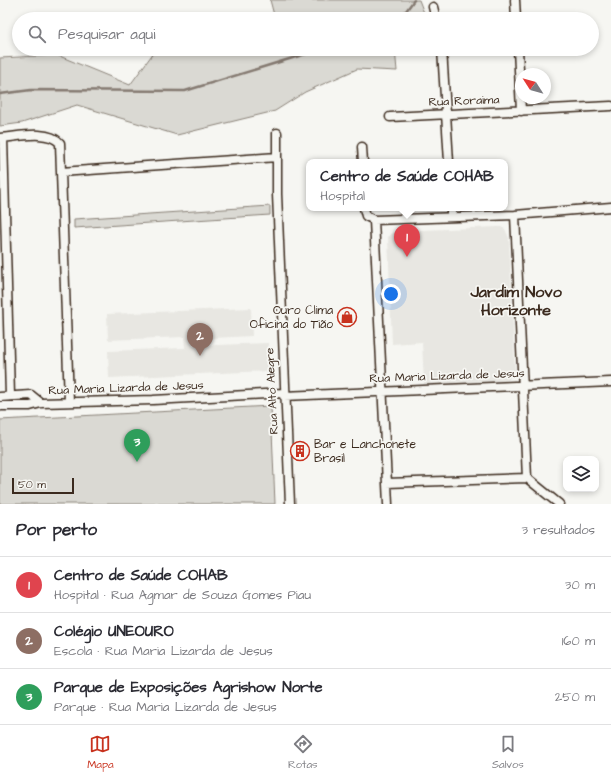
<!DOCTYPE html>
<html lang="pt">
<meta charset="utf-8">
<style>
:root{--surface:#fff;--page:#f2f2f3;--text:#2b2b33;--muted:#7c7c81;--line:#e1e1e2;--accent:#c8321e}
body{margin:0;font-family:"Architects Daughter",sans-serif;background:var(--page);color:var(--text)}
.controls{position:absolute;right:12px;bottom:12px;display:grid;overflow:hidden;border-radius:8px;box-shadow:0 2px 6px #0003}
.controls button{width:36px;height:36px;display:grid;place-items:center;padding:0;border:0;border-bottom:1px solid var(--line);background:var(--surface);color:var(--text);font:20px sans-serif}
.compass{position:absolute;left:515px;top:68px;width:36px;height:36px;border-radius:50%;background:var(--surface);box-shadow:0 2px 6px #0003;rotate:306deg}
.scale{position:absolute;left:12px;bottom:10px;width:62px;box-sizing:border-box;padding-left:4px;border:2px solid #3b2a1e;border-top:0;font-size:11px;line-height:14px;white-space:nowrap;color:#3b2a1e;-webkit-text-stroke:3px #f6f6f2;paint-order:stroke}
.you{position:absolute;left:391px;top:294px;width:14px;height:14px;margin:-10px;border:3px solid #fff;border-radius:50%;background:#1a73e8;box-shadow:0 0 0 6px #1a73e833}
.badge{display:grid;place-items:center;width:26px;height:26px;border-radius:50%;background:var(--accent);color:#fff;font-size:13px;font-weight:700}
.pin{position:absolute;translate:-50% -33px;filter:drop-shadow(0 1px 2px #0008)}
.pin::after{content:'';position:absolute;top:21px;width:14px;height:12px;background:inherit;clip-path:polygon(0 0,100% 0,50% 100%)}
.popup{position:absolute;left:306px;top:159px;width:202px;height:52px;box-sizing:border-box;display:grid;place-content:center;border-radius:8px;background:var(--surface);filter:drop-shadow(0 1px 3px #0005);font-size:13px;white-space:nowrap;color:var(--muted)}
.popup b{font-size:15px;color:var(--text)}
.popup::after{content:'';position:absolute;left:50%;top:100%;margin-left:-8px;border:8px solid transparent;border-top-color:var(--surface)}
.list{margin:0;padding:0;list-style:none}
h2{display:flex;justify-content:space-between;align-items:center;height:52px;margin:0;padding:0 16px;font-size:17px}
h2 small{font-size:13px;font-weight:400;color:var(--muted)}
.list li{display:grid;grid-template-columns:26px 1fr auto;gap:12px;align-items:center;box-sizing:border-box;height:56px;padding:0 16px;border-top:1px solid var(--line)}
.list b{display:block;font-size:15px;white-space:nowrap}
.list p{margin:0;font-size:13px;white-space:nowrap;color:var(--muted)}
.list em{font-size:13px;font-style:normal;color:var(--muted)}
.icon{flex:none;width:22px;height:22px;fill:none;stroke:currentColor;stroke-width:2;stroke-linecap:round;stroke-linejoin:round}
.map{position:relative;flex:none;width:611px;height:504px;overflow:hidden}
.search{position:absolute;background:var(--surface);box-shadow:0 2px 6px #0003;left:12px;right:12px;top:12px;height:44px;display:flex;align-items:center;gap:10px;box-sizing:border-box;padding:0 14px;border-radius:22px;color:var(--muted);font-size:15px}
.sheet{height:220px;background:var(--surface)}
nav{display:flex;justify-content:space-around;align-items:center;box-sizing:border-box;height:56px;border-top:1px solid var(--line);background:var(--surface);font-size:11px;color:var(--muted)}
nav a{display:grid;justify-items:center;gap:2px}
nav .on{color:var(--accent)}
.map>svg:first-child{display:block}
.built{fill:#e8e7e2}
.green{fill:#dad9d3;stroke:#8a8278}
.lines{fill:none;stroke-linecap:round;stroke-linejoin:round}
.stream{stroke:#857a71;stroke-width:2.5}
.street-casing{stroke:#3b2a1e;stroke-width:11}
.street{stroke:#f6f6f2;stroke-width:8}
.labels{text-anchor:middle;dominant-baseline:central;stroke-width:3.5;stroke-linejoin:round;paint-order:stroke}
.street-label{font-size:12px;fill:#3b2a1e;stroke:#f6f6f2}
.poi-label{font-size:12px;fill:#3b2a1e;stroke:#f6f6f2;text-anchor:end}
.district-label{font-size:16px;font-weight:bold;fill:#3b2a1e;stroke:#f6f6f2}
</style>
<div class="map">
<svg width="611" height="504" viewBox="0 0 611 504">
<rect width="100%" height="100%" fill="#f6f6f2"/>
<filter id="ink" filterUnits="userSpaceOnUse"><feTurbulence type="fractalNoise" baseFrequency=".025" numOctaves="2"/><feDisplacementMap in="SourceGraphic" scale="8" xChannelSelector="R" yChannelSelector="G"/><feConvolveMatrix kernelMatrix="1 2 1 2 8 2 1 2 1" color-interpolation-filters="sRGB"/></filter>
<g filter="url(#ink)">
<path class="built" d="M 498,227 L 501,227 L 505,229 L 509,238 L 515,370 L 513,375 L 508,380 L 505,381 L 424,384 L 422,342 L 392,344 L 388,237 L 392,233 L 398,231 Z
M 251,308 L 252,336 L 193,339 L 193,346 L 268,343 L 269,371 L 109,378 L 108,351 L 185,348 L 184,337 L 108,340 L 107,314 Z"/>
<path class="green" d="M 270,0 L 419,0 L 424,13 L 408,19 L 275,19 Z
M 170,49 L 395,49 L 397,71 L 357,69 L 305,92 L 275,111 L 177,135 L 77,105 L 22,123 L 0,126 L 0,58 L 57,55 L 130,85 L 154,52 Z
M 270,206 L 270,215 L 74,228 L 74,219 Z
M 271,406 L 275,504 L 0,504 L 0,420 Z"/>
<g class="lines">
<path class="stream" d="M 389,19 L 406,11 L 414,0
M 0,94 L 31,90 L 185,91 L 322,49"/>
<defs>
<path id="street" d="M 515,0 L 516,19
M 433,7 L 436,19
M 442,49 L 449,162
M 518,49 L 521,111
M 390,117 L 611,106
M 277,133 L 277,194 L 290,504
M 0,138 C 17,137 48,129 60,143 L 69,402
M 3,138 L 10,396
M 362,147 L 363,162
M 61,172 L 277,157
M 364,208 L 366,216 L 374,220
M 451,208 L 451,217
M 515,215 L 527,478
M 374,220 L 388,504
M 374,220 L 515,215 L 611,207
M 284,396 L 611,382
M 0,397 L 31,395 L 41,403
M 0,406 L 30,406 L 41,403 L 153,400 L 284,393
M 527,478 L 559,504
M 387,483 L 527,478"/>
</defs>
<use href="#street" class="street-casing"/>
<use href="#street" class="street"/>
</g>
</g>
<defs>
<symbol id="shop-ring" viewBox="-11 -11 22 22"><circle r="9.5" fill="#f6f6f2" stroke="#c8321e" stroke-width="1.5"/><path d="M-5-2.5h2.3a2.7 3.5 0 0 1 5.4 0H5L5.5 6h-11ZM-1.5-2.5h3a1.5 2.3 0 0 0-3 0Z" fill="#c8321e"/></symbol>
<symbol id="building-ring" viewBox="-11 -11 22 22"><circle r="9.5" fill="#f6f6f2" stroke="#c8321e" stroke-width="1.5"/><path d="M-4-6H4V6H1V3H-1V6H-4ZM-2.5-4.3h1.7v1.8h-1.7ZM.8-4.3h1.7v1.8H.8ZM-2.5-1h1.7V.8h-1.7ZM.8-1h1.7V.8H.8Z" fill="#c8321e"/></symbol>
</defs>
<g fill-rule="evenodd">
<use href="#shop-ring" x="336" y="306" width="22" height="22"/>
<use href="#building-ring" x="289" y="440" width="22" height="22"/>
</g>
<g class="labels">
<g class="street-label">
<text transform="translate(464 101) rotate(-2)">Rua Roraima</text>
<text transform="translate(447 376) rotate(-2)">Rua Maria Lizarda de Jesus</text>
<text transform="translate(126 388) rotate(-2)">Rua Maria Lizarda de Jesus</text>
<text transform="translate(272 391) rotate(-93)">Rua Alto Alegre</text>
</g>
<g class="poi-label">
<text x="333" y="310">Ouro Clima<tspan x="333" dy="14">Oficina do Tião</tspan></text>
<text x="314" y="444" text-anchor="start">Bar e Lanchonete<tspan x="314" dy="14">Brasil</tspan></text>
</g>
<g class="district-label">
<text x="516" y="292">Jardim Novo<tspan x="516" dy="18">Horizonte</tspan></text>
</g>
</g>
</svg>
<div class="controls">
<button><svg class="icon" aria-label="layers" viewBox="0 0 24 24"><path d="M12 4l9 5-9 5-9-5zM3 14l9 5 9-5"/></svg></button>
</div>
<svg class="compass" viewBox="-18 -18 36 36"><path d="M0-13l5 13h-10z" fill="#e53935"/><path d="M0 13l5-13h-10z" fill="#7c7c81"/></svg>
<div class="scale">50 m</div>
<div class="you"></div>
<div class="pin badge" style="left:407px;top:257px;background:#e0444e">1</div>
<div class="popup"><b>Centro de Saúde COHAB</b>Hospital</div>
<div class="pin badge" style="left:200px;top:356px;background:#8d6e63">2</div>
<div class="pin badge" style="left:137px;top:462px;background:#2e9e5b">3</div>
<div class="search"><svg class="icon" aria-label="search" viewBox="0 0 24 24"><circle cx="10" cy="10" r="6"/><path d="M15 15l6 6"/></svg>Pesquisar aqui</div>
</div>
<section class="sheet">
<h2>Por perto<small>3 resultados</small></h2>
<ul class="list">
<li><span class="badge" style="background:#e0444e">1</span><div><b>Centro de Saúde COHAB</b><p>Hospital · Rua Agmar de Souza Gomes Piau</p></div><em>30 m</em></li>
<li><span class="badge" style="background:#8d6e63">2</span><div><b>Colégio UNEOURO</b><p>Escola · Rua Maria Lizarda de Jesus</p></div><em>160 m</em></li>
<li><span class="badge" style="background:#2e9e5b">3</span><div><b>Parque de Exposições Agrishow Norte</b><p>Parque · Rua Maria Lizarda de Jesus</p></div><em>250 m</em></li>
</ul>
</section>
<nav>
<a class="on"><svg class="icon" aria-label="map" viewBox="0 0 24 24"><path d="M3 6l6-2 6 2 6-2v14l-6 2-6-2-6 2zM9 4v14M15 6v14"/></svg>Mapa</a>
<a><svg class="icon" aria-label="directions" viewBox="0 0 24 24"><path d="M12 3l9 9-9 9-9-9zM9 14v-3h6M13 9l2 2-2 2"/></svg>Rotas</a>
<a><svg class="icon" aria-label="saved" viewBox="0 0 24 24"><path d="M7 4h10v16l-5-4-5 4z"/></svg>Salvos</a>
</nav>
